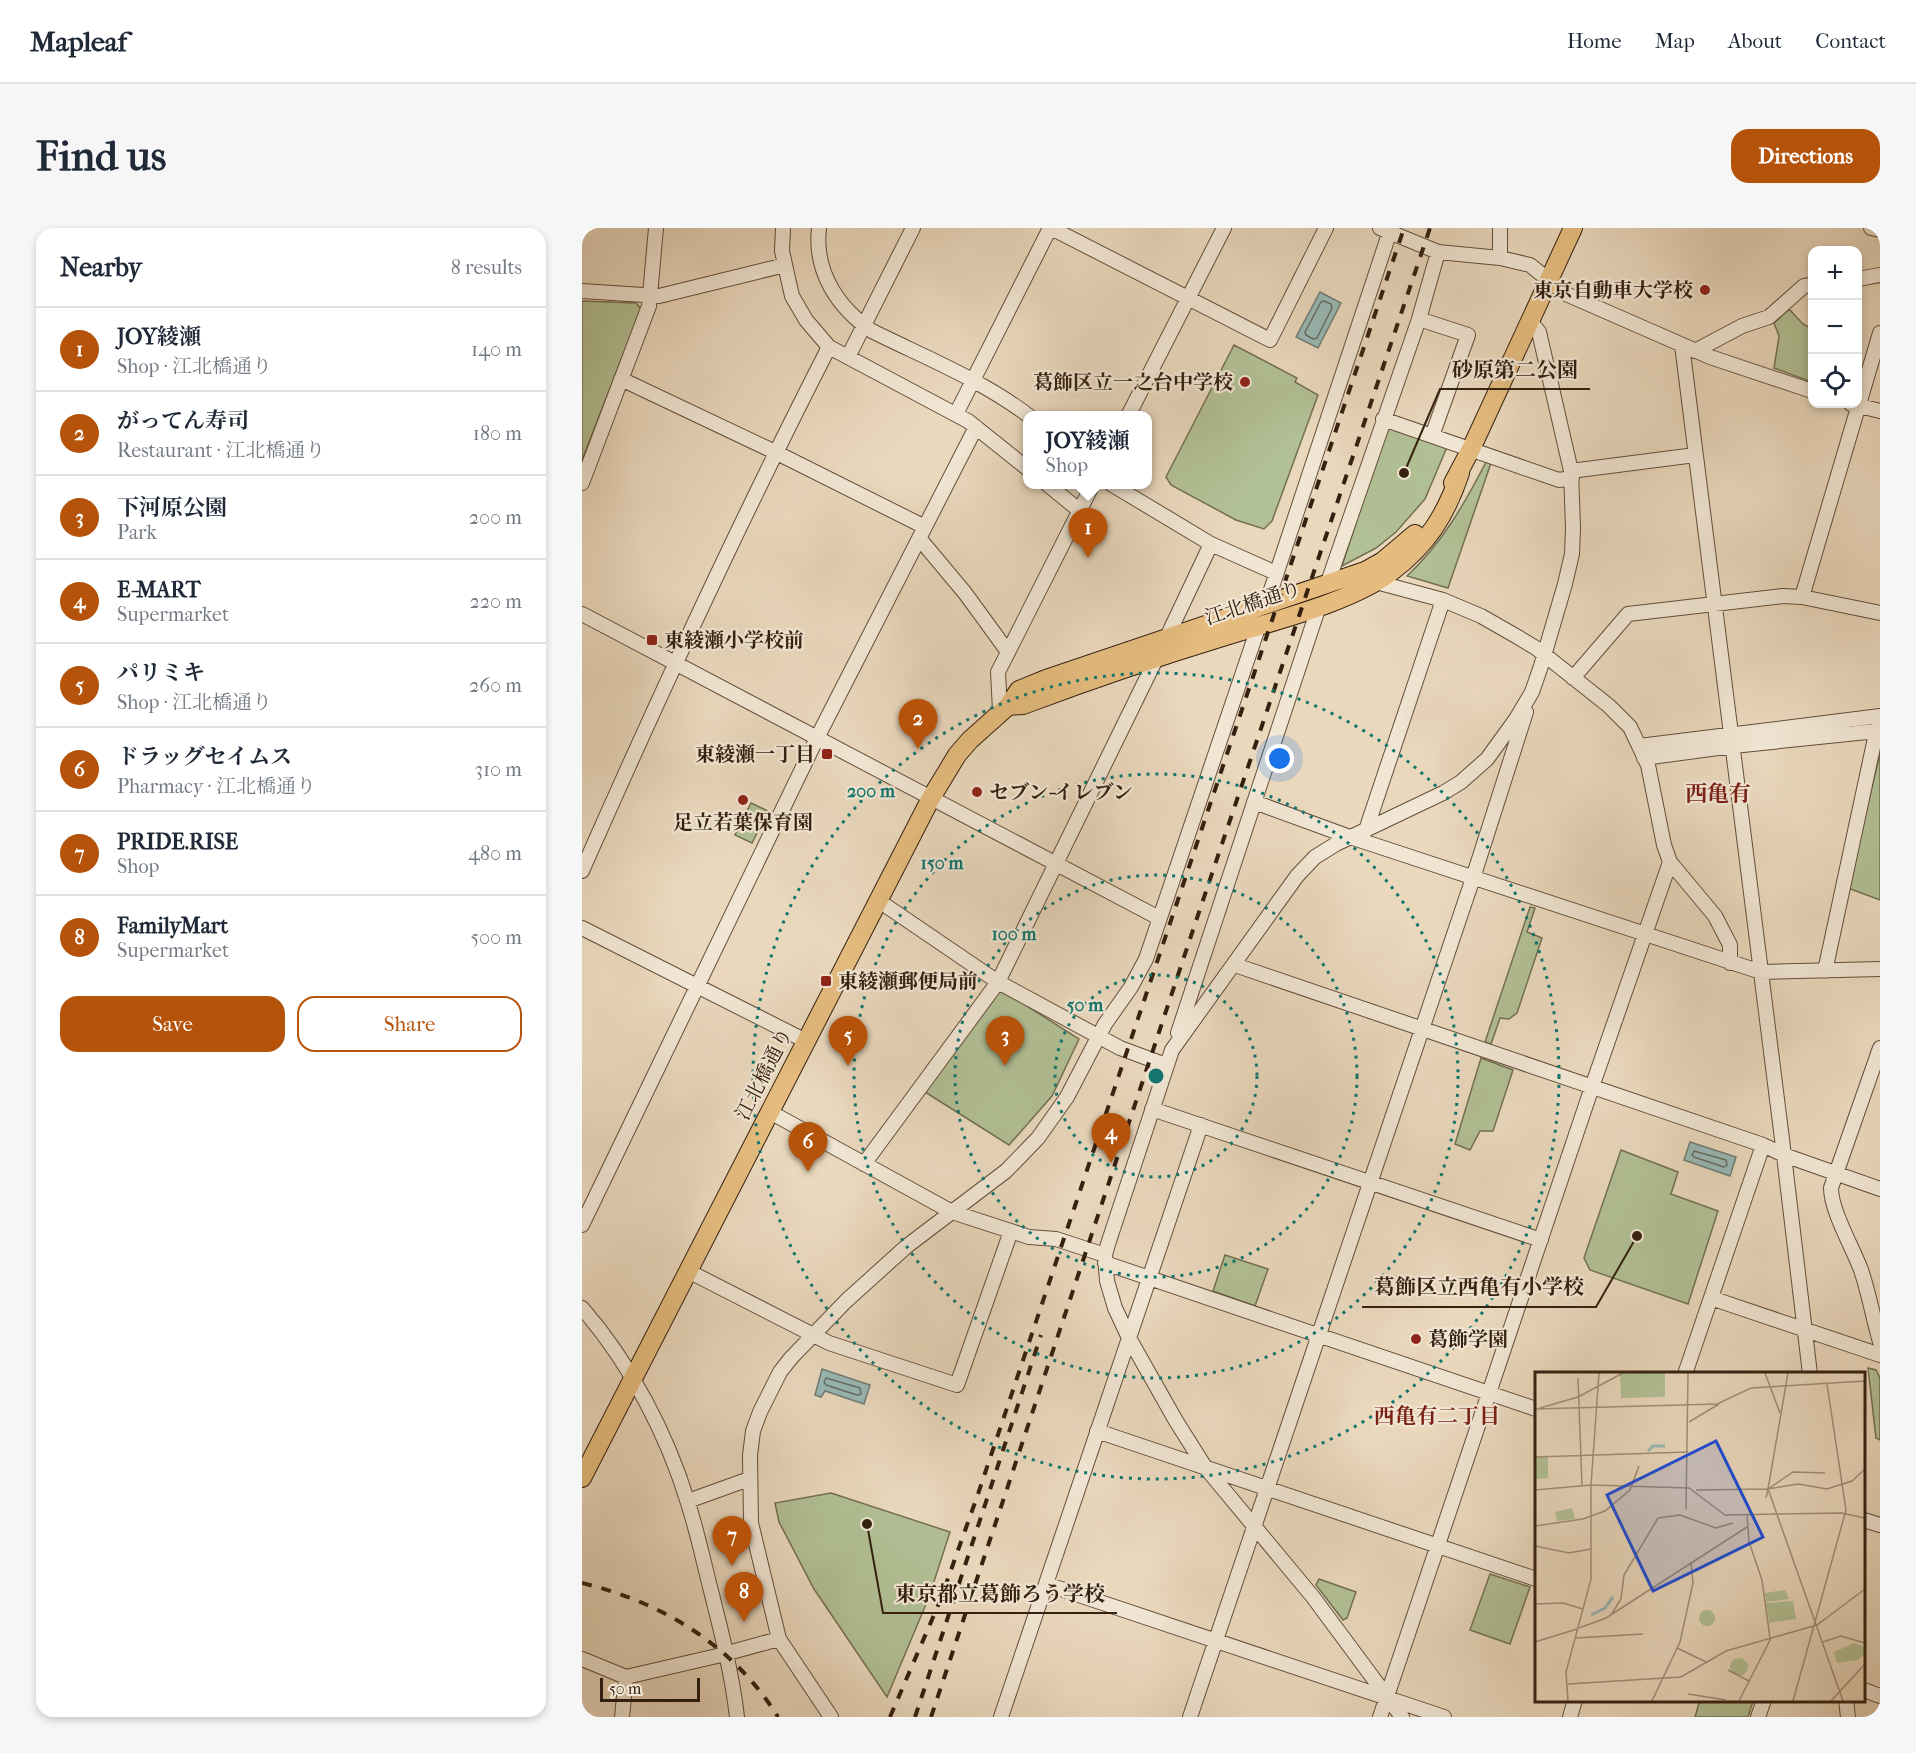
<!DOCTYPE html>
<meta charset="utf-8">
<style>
:root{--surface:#fff;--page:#f6f6f7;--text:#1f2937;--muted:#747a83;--line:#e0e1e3;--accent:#b45309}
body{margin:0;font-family:"IM FELL French Canon","Noto Serif JP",serif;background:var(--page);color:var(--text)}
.controls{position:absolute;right:18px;top:18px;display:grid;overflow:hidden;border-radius:12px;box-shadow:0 3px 9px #0003}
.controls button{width:54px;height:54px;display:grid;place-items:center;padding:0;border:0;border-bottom:2px solid var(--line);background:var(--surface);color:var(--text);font:30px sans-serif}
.scale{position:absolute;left:18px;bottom:15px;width:100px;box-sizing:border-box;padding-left:6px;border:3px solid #342010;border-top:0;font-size:16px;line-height:21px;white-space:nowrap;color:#342010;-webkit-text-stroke:4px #f1e6d4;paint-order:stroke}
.you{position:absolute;left:698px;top:531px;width:21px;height:21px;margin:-15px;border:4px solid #fff;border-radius:50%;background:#1a73e8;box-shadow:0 0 0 9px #1a73e833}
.badge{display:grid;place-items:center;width:39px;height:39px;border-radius:50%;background:var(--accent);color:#fff;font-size:20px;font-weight:700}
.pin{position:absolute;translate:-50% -50px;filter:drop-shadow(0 2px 3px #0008)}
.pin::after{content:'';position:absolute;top:32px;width:21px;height:18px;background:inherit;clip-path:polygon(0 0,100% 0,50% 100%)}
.popup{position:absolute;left:441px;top:183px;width:129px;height:78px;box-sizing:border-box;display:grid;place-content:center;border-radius:12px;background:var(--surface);filter:drop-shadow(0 2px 4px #0005);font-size:20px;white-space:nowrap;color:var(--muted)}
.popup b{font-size:22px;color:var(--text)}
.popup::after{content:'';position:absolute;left:50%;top:100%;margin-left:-12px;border:12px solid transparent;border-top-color:var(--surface)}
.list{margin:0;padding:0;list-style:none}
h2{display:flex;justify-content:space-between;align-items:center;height:78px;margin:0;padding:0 24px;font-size:26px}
h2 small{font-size:20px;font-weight:400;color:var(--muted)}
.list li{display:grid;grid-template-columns:39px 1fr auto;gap:18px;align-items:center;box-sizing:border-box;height:84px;padding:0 24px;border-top:2px solid var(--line)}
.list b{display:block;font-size:22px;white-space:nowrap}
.list p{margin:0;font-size:20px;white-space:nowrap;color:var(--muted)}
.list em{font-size:20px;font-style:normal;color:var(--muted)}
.actions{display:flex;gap:12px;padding:18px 24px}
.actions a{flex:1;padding:14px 0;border:2px solid var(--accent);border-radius:18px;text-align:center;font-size:21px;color:var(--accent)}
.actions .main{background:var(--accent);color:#fff}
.icon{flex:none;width:33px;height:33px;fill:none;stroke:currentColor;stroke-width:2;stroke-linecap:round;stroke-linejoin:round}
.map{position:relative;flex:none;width:1298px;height:1489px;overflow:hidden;border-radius:18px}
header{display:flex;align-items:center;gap:36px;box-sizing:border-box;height:84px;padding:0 30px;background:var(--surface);border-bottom:2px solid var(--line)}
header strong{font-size:28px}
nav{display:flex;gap:33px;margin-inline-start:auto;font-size:21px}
.intro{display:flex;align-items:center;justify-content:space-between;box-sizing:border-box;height:144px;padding:0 36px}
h1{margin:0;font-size:42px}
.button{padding:15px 27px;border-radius:18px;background:var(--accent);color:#fff;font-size:21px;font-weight:700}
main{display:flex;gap:36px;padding:0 36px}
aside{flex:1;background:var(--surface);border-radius:18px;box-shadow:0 3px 9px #0003}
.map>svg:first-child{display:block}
.green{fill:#b2c095;stroke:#737052;stroke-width:1.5}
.water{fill:#98b9b6;stroke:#707c74;stroke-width:1.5}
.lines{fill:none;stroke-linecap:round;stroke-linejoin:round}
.shore{stroke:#666c63;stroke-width:1.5}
.minor-casing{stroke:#624e3b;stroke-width:16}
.major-casing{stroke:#342010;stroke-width:20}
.minor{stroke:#f1e6d4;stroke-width:14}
.major{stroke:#e5bc7e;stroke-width:18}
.rail{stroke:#342010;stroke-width:4;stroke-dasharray:10 10;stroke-linecap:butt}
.ring{fill:none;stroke:#0f766e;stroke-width:3;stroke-dasharray:3 6}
.poi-dot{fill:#8f2418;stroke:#f1e6d4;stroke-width:2}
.labels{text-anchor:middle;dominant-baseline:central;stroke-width:4.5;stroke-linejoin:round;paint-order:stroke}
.poi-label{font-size:20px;font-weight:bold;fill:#342010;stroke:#f1e6d4;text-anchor:start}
.street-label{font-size:20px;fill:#342010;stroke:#f1e6d4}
.neighbourhood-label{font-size:21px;font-weight:bold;fill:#7a1f14;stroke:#f1e6d4}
.quarter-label{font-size:22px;font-weight:bold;fill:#7a1f14;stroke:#f1e6d4}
.inset-river{fill:none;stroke:#98b9b6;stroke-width:3}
.inset-road{fill:none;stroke:#a18e78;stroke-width:1.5}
.view{fill:#1d4ed8;fill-opacity:0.15;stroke:#1d4ed8;stroke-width:3}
.inset-edge{fill:none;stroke:#342010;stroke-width:3}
.centre{fill:#0f766e;stroke:#f1e6d4;stroke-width:3}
.ring-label{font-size:18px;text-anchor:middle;font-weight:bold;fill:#0f766e;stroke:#f1e6d4;stroke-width:4.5;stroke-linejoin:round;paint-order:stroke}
.leader{fill:none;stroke:#342010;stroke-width:2}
.callout-dot{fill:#342010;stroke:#f1e6d4;stroke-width:2}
.callout-label{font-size:21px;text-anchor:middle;font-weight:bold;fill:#342010;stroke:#f1e6d4;stroke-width:4.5;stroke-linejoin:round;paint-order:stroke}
</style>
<header>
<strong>Mapleaf</strong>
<nav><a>Home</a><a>Map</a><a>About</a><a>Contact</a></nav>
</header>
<div class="intro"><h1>Find us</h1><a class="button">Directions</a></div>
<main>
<aside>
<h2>Nearby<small>8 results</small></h2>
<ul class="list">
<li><span class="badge">1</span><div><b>JOY綾瀬</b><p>Shop · 江北橋通り</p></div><em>140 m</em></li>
<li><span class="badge">2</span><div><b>がってん寿司</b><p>Restaurant · 江北橋通り</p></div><em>180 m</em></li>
<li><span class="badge">3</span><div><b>下河原公園</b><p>Park</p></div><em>200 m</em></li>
<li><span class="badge">4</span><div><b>E-MART</b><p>Supermarket</p></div><em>220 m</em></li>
<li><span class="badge">5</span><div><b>パリミキ</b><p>Shop · 江北橋通り</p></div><em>260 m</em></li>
<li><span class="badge">6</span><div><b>ドラッグセイムス</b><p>Pharmacy · 江北橋通り</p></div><em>310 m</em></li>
<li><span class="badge">7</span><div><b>PRIDE.RISE</b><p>Shop</p></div><em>480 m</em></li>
<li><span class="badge">8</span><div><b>FamilyMart</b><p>Supermarket</p></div><em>500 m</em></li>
</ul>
<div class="actions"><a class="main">Save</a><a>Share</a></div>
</aside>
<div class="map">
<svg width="1298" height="1489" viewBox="0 0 1298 1489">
<rect width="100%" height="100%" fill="#ead8bd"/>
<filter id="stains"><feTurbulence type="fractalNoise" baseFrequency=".00333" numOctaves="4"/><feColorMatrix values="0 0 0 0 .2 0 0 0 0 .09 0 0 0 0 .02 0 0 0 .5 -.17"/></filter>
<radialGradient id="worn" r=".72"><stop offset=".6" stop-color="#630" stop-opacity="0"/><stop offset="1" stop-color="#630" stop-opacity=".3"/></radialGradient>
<path class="green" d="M 0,73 L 54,75 L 59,81 L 0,232 Z
M 1207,81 L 1221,96 L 1230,101 L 1230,154 L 1192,140 L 1197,108 L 1192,95 Z
M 652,117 L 715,150 L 713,154 L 736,167 L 690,293 L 682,301 L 654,292 L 589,257 L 584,249 Z
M 805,199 L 865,219 L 843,271 L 814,304 L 794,320 L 760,338 Z
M 904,234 L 909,235 L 866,360 L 825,348 C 860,315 882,277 904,234 Z
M 1298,525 L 1298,672 L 1266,660 Z
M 169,575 L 186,583 L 170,615 L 153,607 Z
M 948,679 L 953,680 L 945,704 L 960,710 L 935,785 L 927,791 L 918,790 L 909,816 L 903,814 Z
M 418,761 L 497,811 L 470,868 L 427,917 L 343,864 Z
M 899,830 L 931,842 L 911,903 L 898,903 L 888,922 L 873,916 Z
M 1039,922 L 1096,944 L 1089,966 L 1136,983 L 1106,1076 L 1008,1042 L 1002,1030 Z
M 643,1027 L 686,1041 L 673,1078 L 631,1063 Z
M 1286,1140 L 1294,1142 L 1298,1150 L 1298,1212 L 1294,1210 Z
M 249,1265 L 368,1304 L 347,1369 L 305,1469 L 232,1361 L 197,1294 L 193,1275 Z
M 908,1346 L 948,1359 L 928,1416 L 888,1402 Z
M 737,1351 L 774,1364 L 765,1390 L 761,1392 L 734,1357 Z
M 1121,1473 L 1121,1472 L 1171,1473 L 1166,1489 L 1113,1489 L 1117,1475 Z"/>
<path class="water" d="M 738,64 L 759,75 L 736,120 L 714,109 Z
M 1108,914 L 1154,929 L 1148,948 L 1102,932 Z
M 240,1141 L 288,1157 L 282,1176 L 243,1163 L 239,1169 L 233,1167 Z"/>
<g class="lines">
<path class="shore" d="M 742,73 L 749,76 L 750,80 L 735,110 L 731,111 L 724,107 L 723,104 L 739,74 Z
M 1112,923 L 1144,932 L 1145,937 L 1142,939 L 1112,929 L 1110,927 Z
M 244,1150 L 278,1160 L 279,1166 L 275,1167 L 244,1157 L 242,1154 Z"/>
<defs>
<path id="minor" d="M 201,0 L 200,23 L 210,68 L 224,92 L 247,119 L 386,193 L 446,241
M 237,0 C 232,43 255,79 290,103 C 342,129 400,152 447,188
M 469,0 L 688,112 L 744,0
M 798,0 L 856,24 L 918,30 L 948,37 L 984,66 L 1128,129 L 1230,163
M 1289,0 L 1298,2
M 918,30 L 918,0
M 1276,51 L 1298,47
M 0,63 L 77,68 L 203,37
M 837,91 L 886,107 L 850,208
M 1100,117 L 1200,911 L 1228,1146
M 1113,123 L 1160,98 L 1187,89 L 1222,58 L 1230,57
M 266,129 L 331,0
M 39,151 L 193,224 L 343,299
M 1269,176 L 1298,183
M 374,186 L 468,0
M 546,188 L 642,0
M 801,191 L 977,252 L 990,250
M 989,243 L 1113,227
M 0,255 L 67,78 L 74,0
M 465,256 L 498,283
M 529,256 L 629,316 L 694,345
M 337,310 L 383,365 L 426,424
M 794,354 L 861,372 L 899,388 L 934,408 L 954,420 L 1027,478 L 1048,499 L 1066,537 L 1082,617 L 1088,634 L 1133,688 L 1148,717 L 1148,735
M 745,357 L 837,91 L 856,24
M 1220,369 L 1298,105
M 684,377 L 809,0
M 0,386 L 577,690
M 585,409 L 629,316
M 991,450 L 1046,386 L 1201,368 L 1220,369 L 1298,385
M 418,483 L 416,444 L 511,256
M 1057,518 L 1298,488
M 1062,530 L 1151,518 L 1295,503
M 672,574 L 768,609 L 1179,744 L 1298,741
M 784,602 L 861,372
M 0,643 C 78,466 159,291 247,119
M 297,673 L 416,754 L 538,820 L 584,837
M 0,700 L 224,813
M 653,737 L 1181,917 L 1202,927 L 1298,961
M 1243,743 L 1293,510 L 1298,493
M 596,805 L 737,378
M 1298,820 L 1249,960 C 1249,983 1271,1020 1279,1042 C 1287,1065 1291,1090 1298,1114
M 570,881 L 959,1012
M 188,884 L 370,984 L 447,1009 L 474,1011 L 523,1027
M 282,936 L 416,754 L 575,429
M 0,997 L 235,510 L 394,199
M 523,1035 L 954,1181
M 106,1043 L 247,1115 L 375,1157 L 429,1003
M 1129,1070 L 1298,1127
M 0,1080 C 48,1135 85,1206 106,1275 C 115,1303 121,1331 128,1359 C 139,1402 150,1446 155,1489
M 1103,1146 L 1181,917
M 515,1203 L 954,1351
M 106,1273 L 167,1251
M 1282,1292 L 1298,1297
M 464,1356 L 862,1489
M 0,1431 L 44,1449 L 135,1428 L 197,1411
M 1282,1462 L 1298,1468
M 1264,1472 L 1266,1489
M 40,1489 L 44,1449
M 249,1489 L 197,1411 L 169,1295 L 168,1227 L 171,1203 L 178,1184 L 198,1144 L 209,1130 L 264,1073 L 325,1018 L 424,943 L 456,910 L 485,869 L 523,796 L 549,759 L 564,731 L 677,397
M 419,1489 L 619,897
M 608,1489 L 891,650 L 944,484
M 798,1489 L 1010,859 L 1088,634
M 820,1489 L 731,1369 L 623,1239 L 594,1193 L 547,1110 L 533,1080 L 525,1053 L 523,1027 L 526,1016 L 590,822 L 715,648 L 733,629 L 754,616 L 861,565 L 879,554 L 905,531 L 934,491 L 950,464 L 959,438 L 983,356 L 990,326 L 991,300 L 989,243 L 957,104 L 948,93
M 988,1489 L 993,1472
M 1176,1489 L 1182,1472"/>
<path id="major" d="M 871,255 L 889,221 L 991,0
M 426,478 L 437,462 L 464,451 L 783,343 L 801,333 L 833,306
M 0,1250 L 349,570 L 375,527 L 388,512 L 426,478 L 441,477 C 508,452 575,429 644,408 C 694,392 767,375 809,344 C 845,317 864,287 878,245"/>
</defs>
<use href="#minor" class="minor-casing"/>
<use href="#major" class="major-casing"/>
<use href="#minor" class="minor"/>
<use href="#major" class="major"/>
<path class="rail" d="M 0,1355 C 80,1374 152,1418 196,1489
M 308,1489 L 358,1373 L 396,1266 L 822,0
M 333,1489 L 459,1107
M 349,1489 L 615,690 L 848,0"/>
</g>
<g class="ring">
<circle cx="574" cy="848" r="101"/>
<circle cx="574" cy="848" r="201"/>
<circle cx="574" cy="848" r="302"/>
<circle cx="574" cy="848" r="403"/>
</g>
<g class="poi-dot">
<circle cx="1123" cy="62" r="6"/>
<circle cx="663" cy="154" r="6"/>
<rect x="64" y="406" width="12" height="12" rx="3"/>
<rect x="239" y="520" width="12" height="12" rx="3"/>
<circle cx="395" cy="564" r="6"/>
<circle cx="161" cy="572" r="6"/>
<rect x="238" y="747" width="12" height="12" rx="3"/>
<circle cx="834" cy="1111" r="6"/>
</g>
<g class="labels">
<g class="poi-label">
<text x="1111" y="62" text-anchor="end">東京自動車大学校</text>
<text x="651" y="154" text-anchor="end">葛飾区立一之台中学校</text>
<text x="82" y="412">東綾瀬小学校前</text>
<text x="233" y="526" text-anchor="end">東綾瀬一丁目</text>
<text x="407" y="564">セブン-イレブン</text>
<text x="161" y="594" text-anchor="middle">足立若葉保育園</text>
<text x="256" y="753">東綾瀬郵便局前</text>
<text x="846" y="1111">葛飾学園</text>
</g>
<g class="street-label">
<text transform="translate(671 375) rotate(-18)">江北橋通り</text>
<text transform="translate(182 846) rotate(-63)">江北橋通り</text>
</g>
<g class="neighbourhood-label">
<text x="855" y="1188">西亀有二丁目</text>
</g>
<g class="quarter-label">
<text x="1136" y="566">西亀有</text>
</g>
</g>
<g transform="translate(953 1144)">
<rect width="330" height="330" fill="#ead8bd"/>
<path d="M 85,1 L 130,1 L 130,25 L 86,26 ZM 13,84 L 13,106 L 0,107 L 0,85 ZM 37,136 L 40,147 L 22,149 L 20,140 ZM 250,218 L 254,227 L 231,230 L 230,221 ZM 258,229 L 261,247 L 234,251 L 231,231 ZM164 246a8 8 0 1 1 16 0a8 8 0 1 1-16 0ZM 319,271 L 330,275 L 330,281 L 323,288 L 302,291 L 299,280 ZM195 295a9 9 0 1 1 18 0a9 9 0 1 1-18 0Z" fill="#b2c095"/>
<path class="inset-river" d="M 113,79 L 118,74 L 130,74M 56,243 L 70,236 L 78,225"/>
<path class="inset-road" d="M 230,1 L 245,41M 253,1 L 233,117 L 308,329M 43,6 L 47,114M 5,36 L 43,25 L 88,1M 0,37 L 182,32 L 216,16 L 330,9M 154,50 L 184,32M 0,85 L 153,80M 0,118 L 56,113 L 154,116 L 190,143 L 306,141 L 330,146M 161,118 L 233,117 L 258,100 L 290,101M 231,126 L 233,117 L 263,112 L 292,117 L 317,109 L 330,97M 151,137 L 153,1M 212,142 L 214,170 L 227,208 L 235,266M 0,154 L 48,147 L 70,139 L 95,118 L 104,94M 0,174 L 34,181 L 56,177M 0,232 L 28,231 L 48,237M 76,243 L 86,227 L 89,203 L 123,146 L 145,143 L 181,156 L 198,151M 44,256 L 71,246 L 212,155M 41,266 L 108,262M 0,270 L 42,257M 288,270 L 306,264 L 330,271M 142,276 L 171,290M 193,298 L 214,309M 33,312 L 146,305 L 191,279 L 282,253 L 330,217M 153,322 L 191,328M 33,329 L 31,300 L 56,207 L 56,113 L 64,1M 117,329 L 145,270 L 158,211 L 156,191M 204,329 L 236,266M 258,329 L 311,138 L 292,12M 296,329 L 330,292"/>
<path class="view" d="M 181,69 L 228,165 L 118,219 L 72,123 Z"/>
<rect width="330" height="330" class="inset-edge"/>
</g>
<circle cx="574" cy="848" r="9" class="centre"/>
<g class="ring-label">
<text x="289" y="569">200 m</text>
<text x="360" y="641">150 m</text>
<text x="432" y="712">100 m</text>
<text x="503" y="783">50 m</text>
</g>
<path class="leader" d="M822 245L858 161H1008M1055 1008L1014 1079H780M285 1296L301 1385H535"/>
<g class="callout-dot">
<circle cx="822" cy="245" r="6"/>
<circle cx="1055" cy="1008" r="6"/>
<circle cx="285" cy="1296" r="6"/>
</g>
<g class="callout-label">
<text x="933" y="149">砂原第二公園</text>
<text x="897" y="1066">葛飾区立西亀有小学校</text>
<text x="418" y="1373">東京都立葛飾ろう学校</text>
</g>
<rect width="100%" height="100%" filter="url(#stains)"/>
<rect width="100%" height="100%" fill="url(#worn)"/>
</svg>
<div class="controls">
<button>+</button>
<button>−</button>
<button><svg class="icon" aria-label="locate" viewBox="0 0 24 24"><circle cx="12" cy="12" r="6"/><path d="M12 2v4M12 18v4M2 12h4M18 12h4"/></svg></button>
</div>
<div class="scale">50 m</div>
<div class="you"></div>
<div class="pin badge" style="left:506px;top:330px">1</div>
<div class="popup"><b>JOY綾瀬</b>Shop</div>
<div class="pin badge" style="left:336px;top:521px">2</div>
<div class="pin badge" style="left:423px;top:838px">3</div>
<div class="pin badge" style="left:529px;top:935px">4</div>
<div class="pin badge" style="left:266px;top:838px">5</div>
<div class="pin badge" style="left:226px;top:944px">6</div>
<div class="pin badge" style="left:150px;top:1338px">7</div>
<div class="pin badge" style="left:162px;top:1394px">8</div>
</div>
</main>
